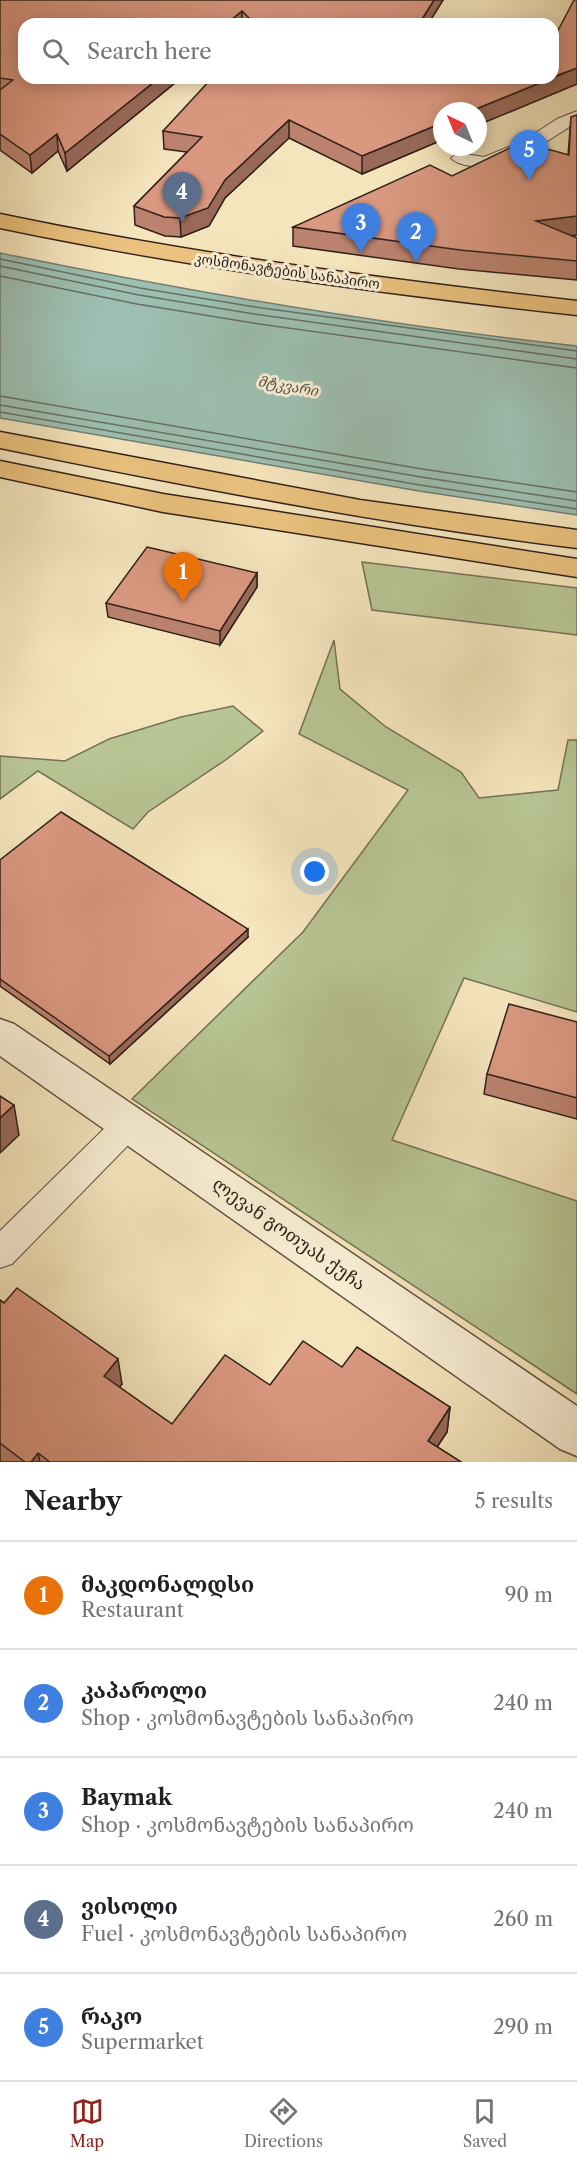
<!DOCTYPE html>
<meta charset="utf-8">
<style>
:root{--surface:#fff;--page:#f2f2f2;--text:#202124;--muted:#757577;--line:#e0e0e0;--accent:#8f2418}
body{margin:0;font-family:"Libre Caslon Text","Noto Serif Georgian",serif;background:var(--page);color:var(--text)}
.compass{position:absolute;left:433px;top:102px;width:54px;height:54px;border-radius:50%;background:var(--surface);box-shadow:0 3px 15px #0003;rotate:317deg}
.you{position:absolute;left:315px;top:872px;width:21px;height:21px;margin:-15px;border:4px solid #fff;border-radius:50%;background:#1a73e8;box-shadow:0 0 0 9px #1a73e833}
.badge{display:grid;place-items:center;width:39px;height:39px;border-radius:50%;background:var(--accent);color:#fff;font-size:20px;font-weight:700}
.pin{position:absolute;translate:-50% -50px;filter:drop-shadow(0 2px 3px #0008)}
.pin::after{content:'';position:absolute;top:32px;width:21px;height:18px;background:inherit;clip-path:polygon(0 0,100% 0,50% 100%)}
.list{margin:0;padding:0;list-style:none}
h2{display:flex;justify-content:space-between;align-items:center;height:78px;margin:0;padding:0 24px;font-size:26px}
h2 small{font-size:20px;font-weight:400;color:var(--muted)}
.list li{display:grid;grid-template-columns:39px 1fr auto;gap:18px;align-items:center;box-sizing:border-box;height:108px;padding:0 24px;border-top:2px solid var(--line)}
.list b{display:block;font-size:22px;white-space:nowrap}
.list p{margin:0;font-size:20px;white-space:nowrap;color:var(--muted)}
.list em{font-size:20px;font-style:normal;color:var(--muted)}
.icon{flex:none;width:33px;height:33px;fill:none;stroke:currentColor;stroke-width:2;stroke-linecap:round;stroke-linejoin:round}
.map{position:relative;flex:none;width:577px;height:1462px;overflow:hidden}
.search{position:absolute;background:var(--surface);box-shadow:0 3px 15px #0003;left:18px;right:18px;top:18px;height:66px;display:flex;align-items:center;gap:15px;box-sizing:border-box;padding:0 21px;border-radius:18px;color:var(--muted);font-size:22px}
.sheet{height:618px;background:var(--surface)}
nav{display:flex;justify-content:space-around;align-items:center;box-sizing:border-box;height:84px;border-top:2px solid var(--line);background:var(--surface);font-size:16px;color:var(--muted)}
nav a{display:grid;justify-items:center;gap:3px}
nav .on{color:var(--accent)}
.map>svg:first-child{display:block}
.green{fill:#b8c594;stroke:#747256;stroke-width:1.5}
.water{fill:#9cbfb1;stroke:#717f74;stroke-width:1.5}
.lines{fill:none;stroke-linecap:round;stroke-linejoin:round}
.shore{stroke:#667065;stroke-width:1.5}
.minor-casing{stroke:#625142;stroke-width:2}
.tertiary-casing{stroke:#625142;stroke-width:3}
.primary-casing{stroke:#312019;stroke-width:3}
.trunk-casing{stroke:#312019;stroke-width:3}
.minor{fill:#f8eed4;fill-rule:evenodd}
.tertiary{fill:#f8eed4;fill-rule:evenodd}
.primary{fill:#eac27e;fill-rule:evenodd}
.trunk{fill:#eac27e;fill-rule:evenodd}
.wall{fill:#bb836f;stroke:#312019;stroke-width:1.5}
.shaded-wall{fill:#996a5a;stroke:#312019;stroke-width:1.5}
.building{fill:#da9881;stroke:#312019;stroke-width:1.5}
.labels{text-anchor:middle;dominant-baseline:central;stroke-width:6;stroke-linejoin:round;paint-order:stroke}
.far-street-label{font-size:14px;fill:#312019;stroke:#f8eed4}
.far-water-label{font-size:14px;font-style:italic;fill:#515047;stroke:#f8eed4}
.near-street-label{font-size:18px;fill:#312019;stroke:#f8eed4}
</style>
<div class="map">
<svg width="577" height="1462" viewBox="0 0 577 1462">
<rect width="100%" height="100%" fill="#f5e5bd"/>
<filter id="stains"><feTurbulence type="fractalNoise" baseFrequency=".00333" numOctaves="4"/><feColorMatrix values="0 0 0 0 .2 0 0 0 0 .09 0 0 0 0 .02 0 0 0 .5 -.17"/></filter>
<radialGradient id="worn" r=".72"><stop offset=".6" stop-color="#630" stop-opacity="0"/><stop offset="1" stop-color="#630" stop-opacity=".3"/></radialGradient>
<path class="green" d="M 362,562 L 577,588 L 577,635 L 372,610 Z
M 334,640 L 340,689 L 386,727 L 461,772 L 479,798 L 558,790 L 568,740 L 577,740 L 577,1012 L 464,978 L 392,1140 L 577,1201 L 577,1394 L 132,1099 L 303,932 L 408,790 L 299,734 Z
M 233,706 L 263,731 L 227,759 L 148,812 L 133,829 L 38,771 L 0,799 L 0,756 L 65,761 L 109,739 L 181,717 Z"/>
<path class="water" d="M 0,253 C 191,292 383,325 577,346 L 577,515 L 419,491 L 0,418 Z"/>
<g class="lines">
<path class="shore" d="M 0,259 L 140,288 L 255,307 L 577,351
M 0,266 L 139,295 L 254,314 L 577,359
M 0,276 L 137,304 L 253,323 L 577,368
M 0,396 L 422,469 L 577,492
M 0,405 L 421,477 L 577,501
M 0,412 L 420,485 L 577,509"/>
<defs>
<path id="minor" d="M 577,111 L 577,122 L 535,149 L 491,166 C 480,168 458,166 451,158 L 459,153 L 484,157 L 523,141 L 557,119 Z
M 129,1111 L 140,1115 L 145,1124 L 140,1133 L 12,1264 L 0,1268 L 0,1231 L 118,1115 Z"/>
<path id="tertiary" d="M 0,1019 L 14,1024 L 577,1406 L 577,1456 L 560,1449 L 0,1056 Z"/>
<path id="primary" d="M 0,214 C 191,254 383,279 577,301 L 577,315 C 383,294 191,268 0,228 Z"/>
<path id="trunk" d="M 0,432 L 360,500 L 577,530 L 577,548 C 383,524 191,487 0,448 Z
M 0,461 L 163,494 L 577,559 L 577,577 L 163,512 L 0,477 Z"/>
</defs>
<use href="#minor" class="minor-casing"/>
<use href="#tertiary" class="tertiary-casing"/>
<use href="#primary" class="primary-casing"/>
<use href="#trunk" class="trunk-casing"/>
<use href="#minor" class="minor"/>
<use href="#tertiary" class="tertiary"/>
<use href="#primary" class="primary"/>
<use href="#trunk" class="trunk"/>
</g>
<path class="wall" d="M 0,0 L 443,0 L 428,24 L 24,24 L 181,78 L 67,171 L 58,151 L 32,173 L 0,150 Z
M 577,0 L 577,84 L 478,125 L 478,111 L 442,111 L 442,140 L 362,174 L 289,138 L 225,198 L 209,226 L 181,237 L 165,236 L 135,225 L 134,206 L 187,152 L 164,149 L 163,131 L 553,78 Z
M 577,115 L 577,235 L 570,235 L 577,238 L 577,280 L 459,269 L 293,246 L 293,227 L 452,176 L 568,155 L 571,117 Z
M 257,573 L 257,587 L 220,645 L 108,617 L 106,603 Z
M 0,860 L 248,937 L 110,1064 L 0,986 Z
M 577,1022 L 577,1119 L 484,1094 L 487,1074 Z
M 0,1300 L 122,1384 L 119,1387 L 172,1424 L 270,1385 L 342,1367 L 450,1407 L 447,1432 L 437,1447 L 461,1462 L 0,1462 Z"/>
<path class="shaded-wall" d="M 434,0 L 443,0 L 428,24 L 419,24 Z
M 242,11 L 242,24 L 226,24 Z
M 577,68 L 577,84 L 478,125 L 478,111 L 471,111 Z
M 159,78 L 181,78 L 67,171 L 65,153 Z
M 289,120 L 289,138 L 225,198 L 209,226 L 181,237 L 180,218 L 225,180 Z
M 442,123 L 442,140 L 362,174 L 362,156 Z
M 57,134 L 58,151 L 32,173 L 30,155 Z
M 577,216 L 577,235 L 535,239 L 536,221 Z
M 257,573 L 257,587 L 220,645 L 220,631 Z
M 248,929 L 248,937 L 110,1064 L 109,1056 Z
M 14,1105 L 19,1135 L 0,1153 L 0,1118 Z
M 118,1359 L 122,1384 L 108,1401 L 104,1376 Z
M 450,1407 L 447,1432 L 427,1462 L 428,1441 Z
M 38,1453 L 40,1462 L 31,1462 Z"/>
<path class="building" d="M 0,0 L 434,0 L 419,24 L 255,24 L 242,11 L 226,24 L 24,24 L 24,78 L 159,78 L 65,153 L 57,134 L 30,155 L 0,134 L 0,90 L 13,80 L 0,78 Z
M 574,0 L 577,0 L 577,68 L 553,77 L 553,40 Z
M 212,78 L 552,78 L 471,111 L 442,111 L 442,123 L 362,156 L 289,120 L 225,180 L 208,208 L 180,218 L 164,217 L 134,206 L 202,137 L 163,131 Z
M 577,115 L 577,216 L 536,221 L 577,238 L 577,261 L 460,250 L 293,227 L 430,165 L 452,176 L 522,142 L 569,155 L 571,117 Z
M 147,547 L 257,573 L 220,631 L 106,603 Z
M 61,812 L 248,929 L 109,1056 L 0,979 L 0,860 Z
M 509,1004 L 577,1022 L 577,1098 L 487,1074 Z
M 0,1096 L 14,1105 L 0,1118 Z
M 17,1288 L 118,1359 L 104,1376 L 172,1424 L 225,1355 L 270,1385 L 303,1341 L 342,1367 L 357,1347 L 450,1407 L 428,1441 L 461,1462 L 50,1462 L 38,1453 L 31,1462 L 25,1462 L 0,1443 L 0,1300 L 4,1303 Z"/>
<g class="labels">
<g class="far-street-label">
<text transform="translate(287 271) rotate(8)">კოსმონავტების სანაპირო</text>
</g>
<g class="far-water-label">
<text transform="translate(288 386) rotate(10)">მტკვარი</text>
</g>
<g class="near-street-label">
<text transform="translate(289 1234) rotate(35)">ლევან გოთუას ქუჩა</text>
</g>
</g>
<rect width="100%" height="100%" filter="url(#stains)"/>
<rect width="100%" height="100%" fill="url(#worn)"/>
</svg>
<svg class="compass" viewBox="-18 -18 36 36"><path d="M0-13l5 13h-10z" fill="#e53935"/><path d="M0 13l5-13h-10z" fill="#757577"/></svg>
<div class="you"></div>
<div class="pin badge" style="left:183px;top:602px;background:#e8710a">1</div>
<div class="pin badge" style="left:416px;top:262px;background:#3f7fe0">2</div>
<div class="pin badge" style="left:361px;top:253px;background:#3f7fe0">3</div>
<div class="pin badge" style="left:182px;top:222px;background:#5c6f8a">4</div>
<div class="pin badge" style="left:529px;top:180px;background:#3f7fe0">5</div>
<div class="search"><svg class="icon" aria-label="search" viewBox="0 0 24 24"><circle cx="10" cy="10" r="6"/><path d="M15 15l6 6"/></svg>Search here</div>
</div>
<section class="sheet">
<h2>Nearby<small>5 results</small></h2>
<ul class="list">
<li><span class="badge" style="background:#e8710a">1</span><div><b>მაკდონალდსი</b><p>Restaurant</p></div><em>90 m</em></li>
<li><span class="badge" style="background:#3f7fe0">2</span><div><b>კაპაროლი</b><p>Shop · კოსმონავტების სანაპირო</p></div><em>240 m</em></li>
<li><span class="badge" style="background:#3f7fe0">3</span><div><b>Baymak</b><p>Shop · კოსმონავტების სანაპირო</p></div><em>240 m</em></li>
<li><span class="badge" style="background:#5c6f8a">4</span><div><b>ვისოლი</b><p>Fuel · კოსმონავტების სანაპირო</p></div><em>260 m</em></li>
<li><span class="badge" style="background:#3f7fe0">5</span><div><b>რაკო</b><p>Supermarket</p></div><em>290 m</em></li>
</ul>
</section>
<nav>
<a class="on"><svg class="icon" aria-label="map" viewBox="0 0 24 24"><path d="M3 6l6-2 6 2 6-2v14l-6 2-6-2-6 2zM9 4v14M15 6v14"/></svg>Map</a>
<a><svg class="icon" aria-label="directions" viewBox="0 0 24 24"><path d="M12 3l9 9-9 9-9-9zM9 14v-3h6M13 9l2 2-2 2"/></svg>Directions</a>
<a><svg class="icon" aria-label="saved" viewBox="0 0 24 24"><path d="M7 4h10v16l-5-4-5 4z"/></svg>Saved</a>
</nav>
